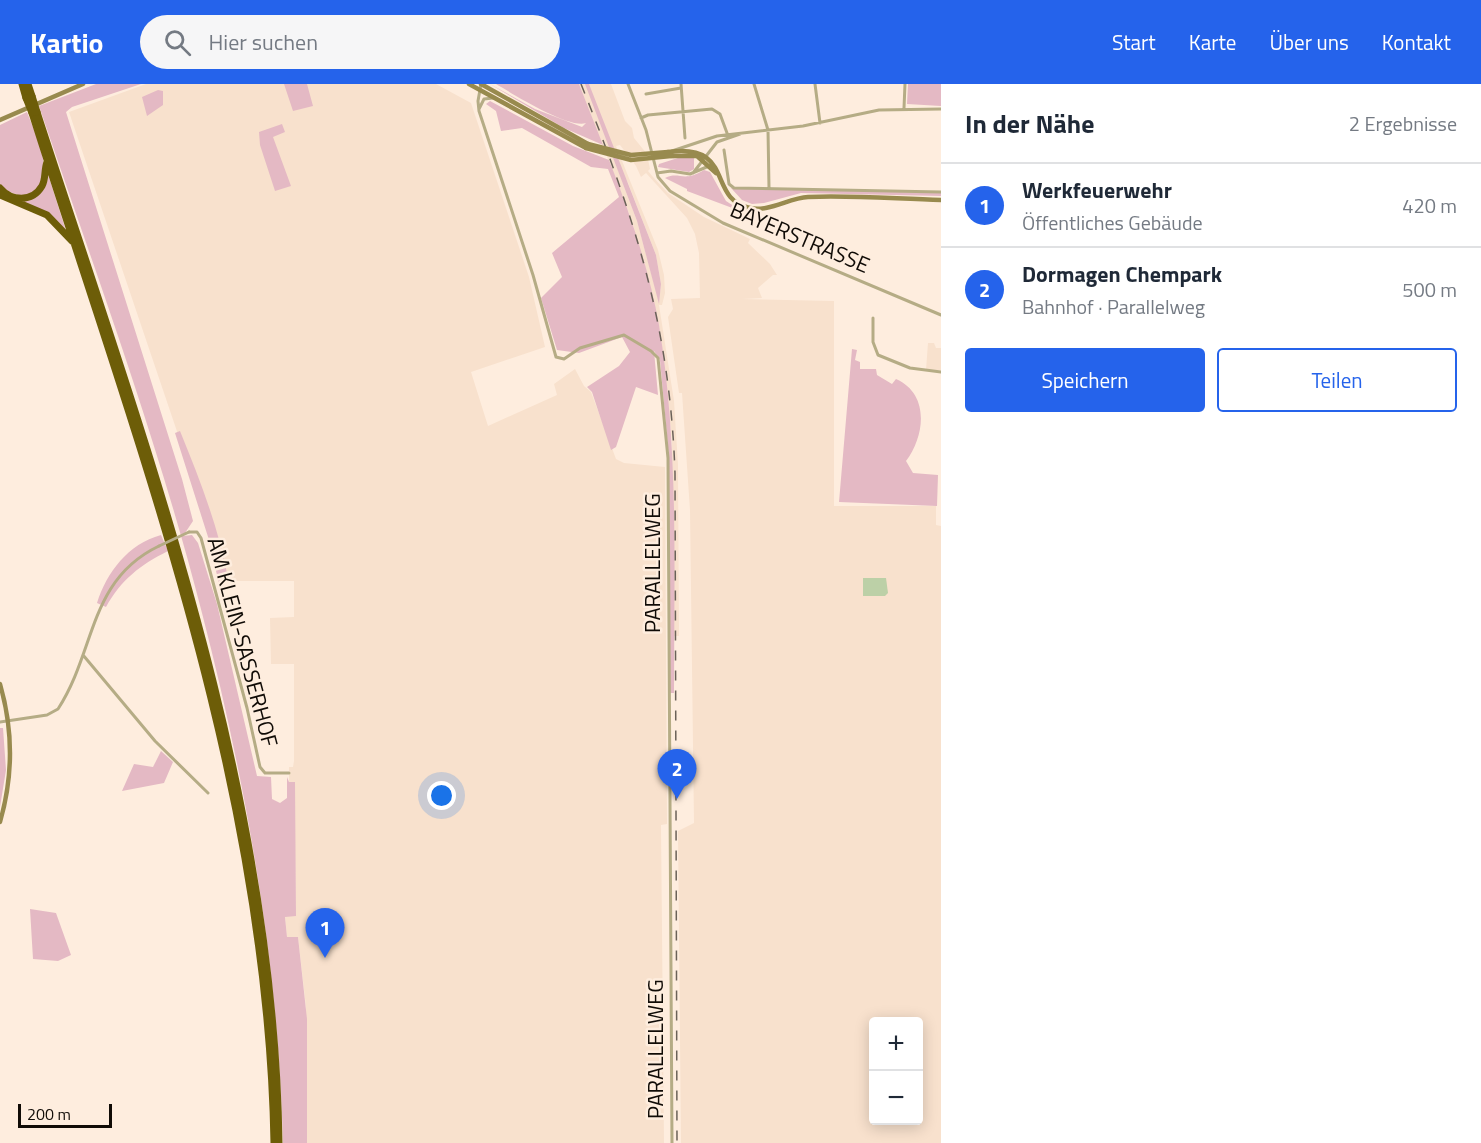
<!DOCTYPE html>
<html lang="de">
<meta charset="utf-8">
<style>
:root{--surface:#fff;--page:#f6f6f7;--text:#1f2937;--muted:#747a83;--line:#e0e1e3;--accent:#2563eb}
body{margin:0;font-family:"Titillium Web",sans-serif;background:var(--page);color:var(--text)}
.controls{position:absolute;right:18px;bottom:18px;display:grid;overflow:hidden;border-radius:6px;box-shadow:0 3px 15px #0003}
.controls button{width:54px;height:54px;display:grid;place-items:center;padding:0;border:0;border-bottom:2px solid var(--line);background:var(--surface);color:var(--text);font:30px sans-serif}
.scale{position:absolute;left:18px;bottom:15px;width:94px;box-sizing:border-box;padding-left:6px;border:3px solid #100b06;border-top:0;font-size:16px;line-height:21px;white-space:nowrap;color:#100b06;-webkit-text-stroke:4px #feedde;paint-order:stroke}
.you{position:absolute;left:442px;top:712px;width:21px;height:21px;margin:-15px;border:4px solid #fff;border-radius:50%;background:#1a73e8;box-shadow:0 0 0 9px #1a73e833}
.badge{display:grid;place-items:center;width:39px;height:39px;border-radius:50%;background:var(--accent);color:#fff;font-size:20px;font-weight:700}
.pin{position:absolute;translate:-50% -50px;filter:drop-shadow(0 2px 3px #0008)}
.pin::after{content:'';position:absolute;top:32px;width:21px;height:18px;background:inherit;clip-path:polygon(0 0,100% 0,50% 100%)}
.list{margin:0;padding:0;list-style:none}
h2{display:flex;justify-content:space-between;align-items:center;height:78px;margin:0;padding:0 24px;font-size:26px}
h2 small{font-size:20px;font-weight:400;color:var(--muted)}
.list li{display:grid;grid-template-columns:39px 1fr auto;gap:18px;align-items:center;box-sizing:border-box;height:84px;padding:0 24px;border-top:2px solid var(--line)}
.list b{display:block;font-size:22px;white-space:nowrap}
.list p{margin:0;font-size:20px;white-space:nowrap;color:var(--muted)}
.list em{font-size:20px;font-style:normal;color:var(--muted)}
.actions{display:flex;gap:12px;padding:18px 24px}
.actions a{flex:1;padding:14px 0;border:2px solid var(--accent);border-radius:6px;text-align:center;font-size:21px;color:var(--accent)}
.actions .main{background:var(--accent);color:#fff}
.icon{flex:none;width:33px;height:33px;fill:none;stroke:currentColor;stroke-width:2;stroke-linecap:round;stroke-linejoin:round}
.map{position:relative;flex:none;width:941px;height:1059px;overflow:hidden}
header{display:flex;align-items:center;gap:36px;box-sizing:border-box;height:84px;padding:0 30px;background:var(--accent);color:#fff}
header strong{font-size:28px}
nav{display:flex;gap:33px;margin-inline-start:auto;font-size:21px}
.search{width:420px;height:54px;background:var(--page);display:flex;align-items:center;gap:15px;box-sizing:border-box;padding:0 21px;border-radius:33px;color:var(--muted);font-size:22px}
main{display:flex}
aside{flex:1;background:var(--surface)}
.map>svg:first-child{display:block}
.built{fill:#f8e1cd;fill-rule:evenodd}
.green{fill:#e4b9c4}
.water{fill:#bcd0a7}
.lines{fill:none;stroke-linecap:round;stroke-linejoin:round}
.minor{stroke:#b5ac85;stroke-width:3}
.secondary{stroke:#988a4e;stroke-width:4.5}
.motorway{stroke:#6d5d08;stroke-width:7}
.rail{stroke:#6a6158;stroke-width:1.5;stroke-dasharray:10 10;stroke-linecap:butt}
.minor-bridge{stroke:#b5ac85;stroke-width:3}
.secondary-bridge{stroke:#988a4e;stroke-width:4.5}
.motorway-bridge{stroke:#6d5d08;stroke-width:7}
.labels{text-anchor:middle;dominant-baseline:central;stroke-width:5;stroke-linejoin:round;paint-order:stroke}
.street-label{font-size:22px;fill:#100b06;stroke:#feedde}
</style>
<header>
<strong>Kartio</strong>
<div class="search"><svg class="icon" aria-label="search" viewBox="0 0 24 24"><circle cx="10" cy="10" r="6"/><path d="M15 15l6 6"/></svg>Hier suchen</div>
<nav><a>Start</a><a>Karte</a><a>Über uns</a><a>Kontakt</a></nav>
</header>
<main>
<div class="map">
<svg width="941" height="1059" viewBox="0 0 941 1059">
<rect width="100%" height="100%" fill="#feedde"/>
<path class="built" d="M 146,0 L 436,0 L 471,19 L 529,193 L 545,263 L 471,288 L 488,342 L 557,311 L 554,300 L 575,285 L 584,302 L 591,308 L 616,375 L 624,379 L 665,383 L 667,740 L 661,741 L 664,1059 L 307,1059 L 306,923 L 298,853 L 287,853 L 285,832 L 296,831 L 294,698 L 289,698 L 289,683 L 293,683 L 294,677 L 294,580 L 271,580 L 270,534 L 294,533 L 294,497 L 223,497 L 211,448 L 69,28 Z
M 579,0 L 611,0 L 625,37 L 632,44 L 634,54 L 647,70 L 650,85 L 648,87 L 653,93 L 668,109 L 704,133 L 750,155 L 748,159 L 770,180 L 777,191 L 773,191 L 758,204 L 762,214 L 742,215 L 834,217 L 834,422 L 936,422 L 936,441 L 941,442 L 941,1059 L 681,1059 L 678,747 L 694,739 L 690,426 L 682,309 L 679,309 L 668,233 L 673,225 L 671,215 L 700,214 L 699,169 L 695,150 L 687,134 L 646,89 L 641,93 L 636,82 L 620,61 L 616,62 L 658,166 L 664,191 L 665,209 L 662,221 L 659,221 L 674,317 L 678,381 L 679,552 L 674,552 L 672,356 L 660,248 L 632,137 ZM 610,65 L 628,99 L 656,171 L 661,200 L 659,218 L 637,137 ZM 874,938 L 918,938 L 918,1036 L 874,1036 Z
M 928,259 L 934,259 L 936,264 L 941,264 L 941,286 L 926,286 Z"/>
<path class="green" d="M 96,0 L 141,0 L 72,23 L 66,28 L 182,395 L 193,437 L 183,452 L 192,451 L 198,459 L 217,520 L 257,692 L 271,693 L 272,715 L 280,719 L 287,714 L 287,693 L 289,698 L 295,698 L 296,832 L 285,833 L 287,853 L 298,853 L 307,935 L 307,1059 L 283,1059 C 278,879 247,703 202,529 C 158,357 96,190 39,22 Z
M 284,0 L 307,0 L 313,22 L 293,27 Z
M 490,0 L 535,25 L 582,43 L 586,39 C 569,45 513,10 496,0 L 579,0 L 603,61 L 564,44 Z
M 585,0 L 589,0 L 656,171 L 661,200 L 659,220 L 637,137 Z
M 908,0 L 941,0 L 941,22 L 907,20 Z
M 158,6 L 163,7 L 163,21 L 147,32 L 142,13 Z
M 490,17 L 573,62 L 609,76 C 630,129 649,185 659,241 C 679,363 674,487 674,609 L 670,609 L 669,374 L 660,276 L 654,267 L 658,311 L 636,303 L 616,363 L 611,366 L 592,308 L 587,303 L 619,282 L 630,268 L 622,253 L 579,269 L 557,266 L 541,214 L 562,193 L 552,169 L 619,113 L 608,85 L 591,83 L 522,44 L 501,47 L 496,27 L 486,20 Z
M 27,28 C 34,47 55,88 37,106 C 34,109 27,111 24,113 L 4,106 L 0,101 L 0,41 Z
M 282,40 L 285,48 L 273,53 L 291,102 L 275,107 L 260,61 L 259,48 Z
M 679,72 L 694,74 L 694,85 L 689,88 L 658,83 L 659,80 L 681,73 L 670,75 Z
M 704,86 L 710,88 L 726,117 L 743,128 L 687,107 L 687,105 L 665,94 C 680,87 683,99 704,86 Z
M 47,87 L 67,150 L 54,134 L 7,112 L 35,111 Z
M 731,104 L 941,109 L 941,112 L 801,109 L 764,119 L 752,120 L 742,116 Z
M 852,265 L 857,266 L 855,276 L 860,278 L 860,285 L 876,285 L 877,291 L 892,300 L 896,295 C 930,310 925,352 906,377 L 913,389 L 938,391 L 937,422 L 839,418 Z
M 180,347 C 200,396 218,442 228,494 L 235,498 L 219,500 L 209,456 L 175,349 Z
M 161,451 L 168,467 C 140,481 121,496 106,523 L 97,519 C 107,488 128,460 161,451 Z
M 0,644 L 3,644 L 6,686 L 0,723 Z
M 161,667 L 173,678 L 164,699 L 122,707 L 134,680 L 153,683 Z
M 30,825 L 56,829 L 71,871 L 58,877 L 33,875 Z"/>
<path class="water" d="M 863,494 L 886,494 L 888,509 L 885,512 L 863,512 Z"/>
<g class="lines">
<path class="minor" d="M 481,0 L 478,17 L 479,27 L 533,191 L 556,273 L 564,275 L 580,264 L 624,251 L 651,267 L 658,274 L 668,374 L 672,1059
M 628,0 L 646,46 L 658,93 L 670,107 L 723,139 L 941,231
M 681,0 L 685,54
M 754,0 L 768,46 L 769,104
M 815,0 L 820,39
M 646,10 L 681,4
M 904,24 L 905,0
M 479,25 L 484,15 L 493,14
M 641,34 L 648,31 L 712,25 L 720,30 L 727,49
M 724,66 L 729,100 L 734,104 L 941,108
M 672,67 L 717,52 L 803,42 L 879,26 L 941,25
M 657,89 L 671,87 L 690,90 L 709,82
M 693,89 L 717,58 L 740,50
M 873,234 L 873,258 L 878,271 L 910,284 L 941,288
M 189,448 L 197,448 L 201,454 L 247,624 L 260,683 L 265,689 L 289,689
M 83,571 L 155,657 L 208,709
M 0,638 L 47,631 L 58,625 C 96,567 88,496 159,462"/>
<path class="secondary" d="M 469,0 L 586,64
M 481,0 L 588,60
M 0,36 L 83,0
M 668,68 C 736,59 706,115 750,124 C 769,128 789,114 808,113 C 852,111 897,115 941,116
M 671,72 L 697,72 L 716,89
M 0,600 C 13,645 13,693 0,738"/>
<path class="motorway" d="M 22,0 L 26,14
M 28,0 L 32,12
M 37,28 C 146,364 274,702 279,1059
M 32,29 C 139,366 268,702 274,1059
M 0,104 C 11,117 32,119 42,102 C 46,95 44,86 47,78
M 0,111 L 47,131 L 72,157"/>
<path class="rail" d="M 581,0 C 635,134 670,242 675,389 L 677,1059"/>
<path class="minor-bridge" d="M 159,462 L 189,448"/>
<path class="secondary-bridge" d="M 588,60 L 631,71 L 668,68
M 586,64 L 631,76 L 671,72"/>
<path class="motorway-bridge" d="M 32,12 L 37,28
M 26,14 L 32,29"/>
</g>
<g class="labels">
<g class="street-label">
<text transform="translate(800 153) rotate(23)">BAYERSTRASSE</text>
<text transform="translate(652 479) rotate(-90)">PARALLELWEG</text>
<text transform="translate(243 558) rotate(75)">AM KLEIN-SASSERHOF</text>
<text transform="translate(655 965) rotate(-90)">PARALLELWEG</text>
</g>
</g>
</svg>
<div class="controls">
<button>+</button>
<button>−</button>
</div>
<div class="scale">200 m</div>
<div class="you"></div>
<div class="pin badge" style="left:325px;top:874px">1</div>
<div class="pin badge" style="left:677px;top:715px">2</div>
</div>
<aside>
<h2>In der Nähe<small>2 Ergebnisse</small></h2>
<ul class="list">
<li><span class="badge">1</span><div><b>Werkfeuerwehr</b><p>Öffentliches Gebäude</p></div><em>420 m</em></li>
<li><span class="badge">2</span><div><b>Dormagen Chempark</b><p>Bahnhof · Parallelweg</p></div><em>500 m</em></li>
</ul>
<div class="actions"><a class="main">Speichern</a><a>Teilen</a></div>
</aside>
</main>
